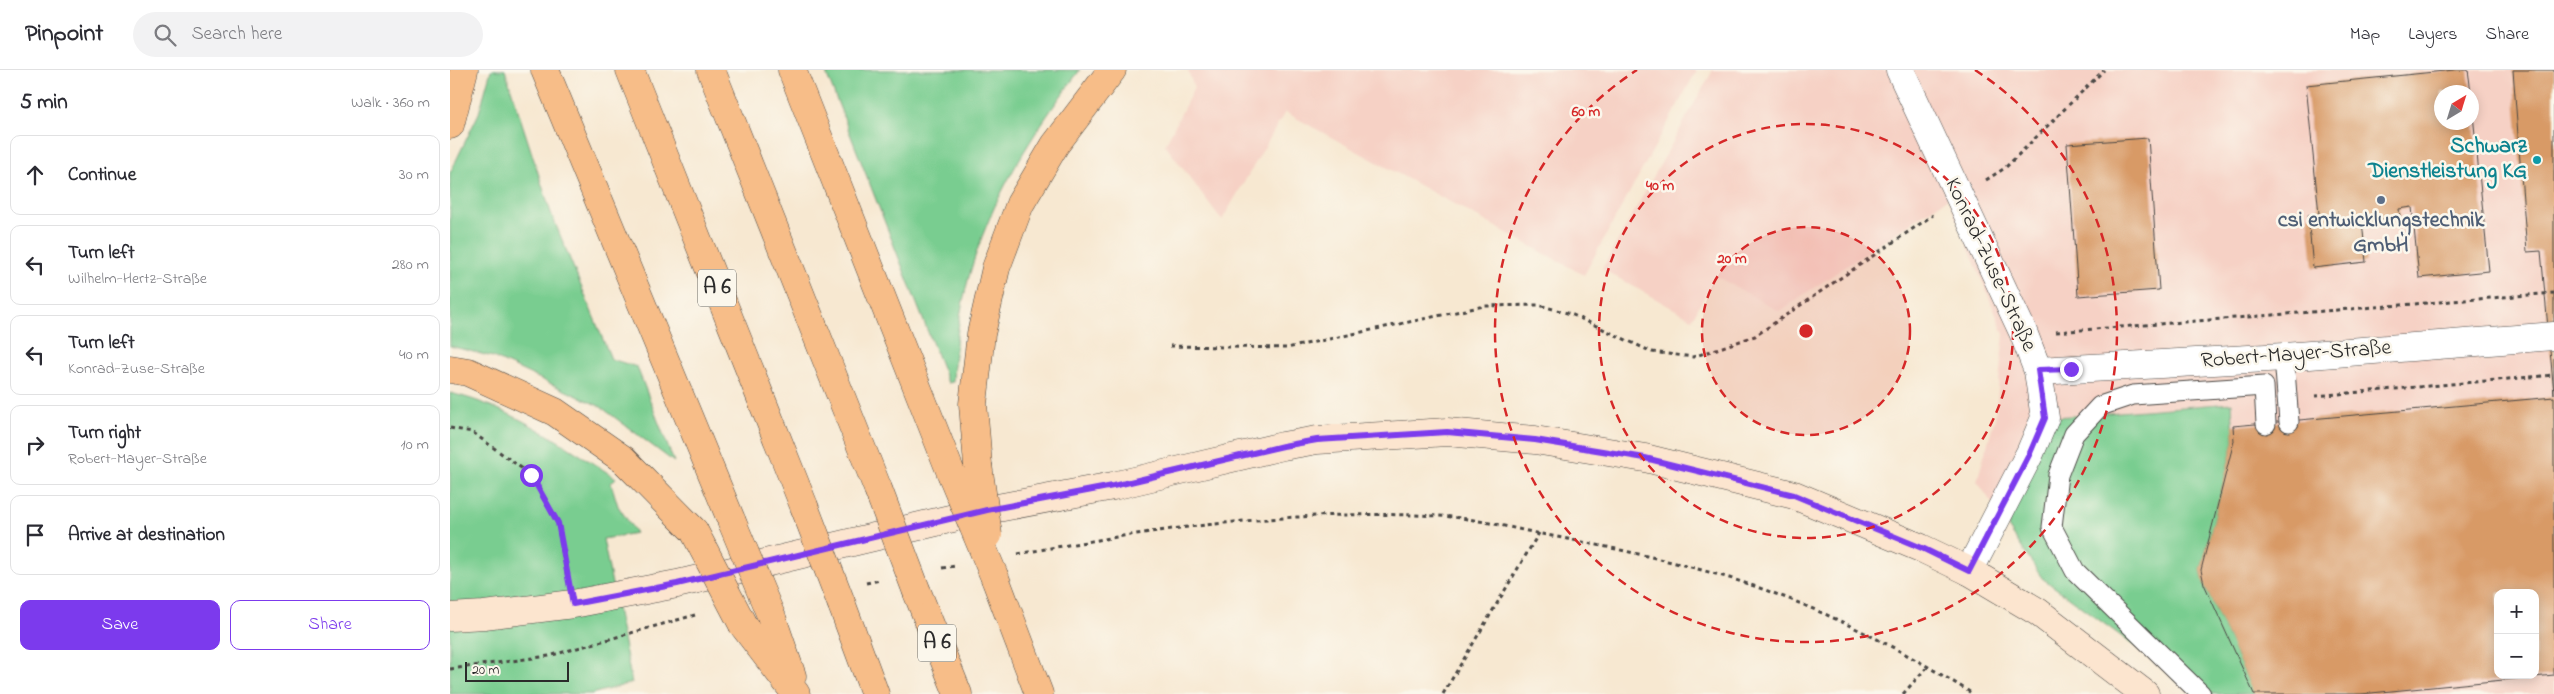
<!DOCTYPE html>
<meta charset="utf-8">
<style>
:root{--surface:#fff;--page:#f2f2f3;--text:#2b2b33;--muted:#7c7c81;--line:#e1e1e2;--accent:#7c3aed}
body{margin:0;font-family:"Indie Flower",sans-serif;background:var(--page);color:var(--text)}
.controls{position:absolute;right:15px;bottom:15px;display:grid;overflow:hidden;border-radius:10px;box-shadow:0 2px 12px #0003}
.controls button{width:45px;height:45px;display:grid;place-items:center;padding:0;border:0;border-bottom:1px solid var(--line);background:var(--surface);color:var(--text);font:25px sans-serif}
.compass{position:absolute;left:1984px;top:15px;width:45px;height:45px;border-radius:50%;background:var(--surface);box-shadow:0 2px 12px #0003;rotate:38deg}
.scale{position:absolute;left:15px;bottom:12px;width:104px;box-sizing:border-box;padding-left:5px;border:2px solid #2b2b2b;border-top:0;font-size:14px;line-height:18px;white-space:nowrap;color:#2b2b2b;-webkit-text-stroke:4px #fbf7ec;paint-order:stroke}
.stop{position:absolute;width:15px;height:15px;margin:-11px;border:4px solid #7c3aed;border-radius:50%;background:#fff}
.stop.end{background:#7c3aed;border-color:#fff;box-shadow:0 1px 5px #0008}
.list{margin:0;padding:0;list-style:none}
h2{display:flex;justify-content:space-between;align-items:center;height:65px;margin:0;padding:0 20px;font-size:21px}
h2 small{font-size:16px;font-weight:400;color:var(--muted)}
.list li{display:grid;grid-template-columns:32px 1fr auto;gap:15px;align-items:center;box-sizing:border-box;height:80px;margin:0 10px 10px;padding:0 10px;border:1px solid var(--line);border-radius:10px}
.list b{display:block;font-size:19px;white-space:nowrap}
.list p{margin:0;font-size:16px;white-space:nowrap;color:var(--muted)}
.list em{font-size:16px;font-style:normal;color:var(--muted)}
.actions{display:flex;gap:10px;padding:15px 20px}
.actions a{flex:1;padding:11px 0;border:1px solid var(--accent);border-radius:10px;text-align:center;font-size:18px;color:var(--accent)}
.actions .main{background:var(--accent);color:#fff}
.icon{flex:none;width:28px;height:28px;fill:none;stroke:currentColor;stroke-width:2;stroke-linecap:round;stroke-linejoin:round}
.map{position:relative;flex:none;width:2104px;height:624px;overflow:hidden}
header{display:flex;align-items:center;gap:30px;box-sizing:border-box;height:70px;padding:0 25px;background:var(--surface);border-bottom:1px solid var(--line)}
header strong{font-size:24px}
nav{display:flex;gap:28px;margin-inline-start:auto;font-size:18px}
.search{width:350px;height:45px;background:var(--page);display:flex;align-items:center;gap:12px;box-sizing:border-box;padding:0 18px;border-radius:28px;color:var(--muted);font-size:19px}
main{display:flex}
aside{flex:1;background:var(--surface)}
.map>svg:first-child{display:block}
.built{fill:#f6d1c5;fill-rule:evenodd}
.green{fill:#79cd90;stroke:#527c5e}
.building{fill:#d89a66;fill-rule:evenodd}
.lines{fill:none;stroke-linecap:round;stroke-linejoin:round}
.lane-casing{stroke:#4a4744;stroke-width:21}
.street-casing{stroke:#4a4744;stroke-width:29}
.secondary-casing{stroke:#4a4744;stroke-width:29}
.highway-casing{stroke:#4a4744;stroke-width:29}
.path{stroke:#4a4744;stroke-width:3;stroke-dasharray:4 4;stroke-linecap:butt}
.lane{stroke:#fff;stroke-width:19}
.street{stroke:#fff;stroke-width:28}
.secondary{stroke:#fce5cf;stroke-width:28}
.highway{stroke:#f7bd88;stroke-width:28}
.highway-bridge-casing{stroke:#4a4744;stroke-width:29;stroke-linecap:butt}
.highway-bridge{stroke:#f7bd88;stroke-width:28}
.route{stroke:#7c3aed;stroke-width:6}
.ring{fill:none;stroke:#d62828;stroke-width:2.5;stroke-dasharray:9 6}
.culture-dot{fill:#0f9aa8;stroke:#fbf7ec;stroke-width:2}
.service-dot{fill:#5c6f8a;stroke:#fbf7ec;stroke-width:2}
.labels{text-anchor:middle;dominant-baseline:central;stroke-width:5;stroke-linejoin:round;paint-order:stroke}
.shield{fill:#fbf7ec;stroke:#696865;stroke-width:1}
.shield-label{font-size:21px;font-weight:bold;fill:#2b2b2b}
.culture-label{font-size:22px;font-weight:bold;fill:#0d838f;stroke:#fbf7ec;text-anchor:end}
.service-label{font-size:22px;font-weight:bold;fill:#4e5e75;stroke:#fbf7ec}
.street-label{font-size:22px;fill:#2b2b2b;stroke:#fbf7ec}
.centre{fill:#d62828;stroke:#fbf7ec;stroke-width:2.5}
.ring-label{font-size:15px;text-anchor:middle;font-weight:bold;fill:#d62828;stroke:#fbf7ec;stroke-width:5;stroke-linejoin:round;paint-order:stroke}
</style>
<header>
<strong>Pinpoint</strong>
<div class="search"><svg class="icon" aria-label="search" viewBox="0 0 24 24"><circle cx="10" cy="10" r="6"/><path d="M15 15l6 6"/></svg>Search here</div>
<nav><a>Map</a><a>Layers</a><a>Share</a></nav>
</header>
<main>
<aside>
<h2>5 min<small>Walk · 360 m</small></h2>
<ul class="list">
<li><svg class="icon" aria-label="ahead" viewBox="0 0 24 24"><path d="M12 20V5M6 11l6-6 6 6"/></svg><div><b>Continue</b></div><em>30 m</em></li>
<li><svg class="icon" aria-label="left" viewBox="0 0 24 24"><path d="M17 20v-9H6M10 6l-5 5 5 5"/></svg><div><b>Turn left</b><p>Wilhelm-Hertz-Straße</p></div><em>280 m</em></li>
<li><svg class="icon" aria-label="left" viewBox="0 0 24 24"><path d="M17 20v-9H6M10 6l-5 5 5 5"/></svg><div><b>Turn left</b><p>Konrad-Zuse-Straße</p></div><em>40 m</em></li>
<li><svg class="icon" aria-label="right" viewBox="0 0 24 24"><path d="M7 20v-9h11M14 6l5 5-5 5"/></svg><div><b>Turn right</b><p>Robert-Mayer-Straße</p></div><em>10 m</em></li>
<li><svg class="icon" aria-label="arrive" viewBox="0 0 24 24"><path d="M6 21V4h12l-3 4 3 4H6"/></svg><div><b>Arrive at destination</b></div></li>
</ul>
<div class="actions"><a class="main">Save</a><a>Share</a></div>
</aside>
<div class="map">
<svg width="2104" height="624" viewBox="0 0 2104 624">
<rect width="100%" height="100%" fill="#fbf7ec"/>
<filter id="ink" filterUnits="userSpaceOnUse"><feTurbulence type="fractalNoise" baseFrequency=".02" numOctaves="2"/><feDisplacementMap in="SourceGraphic" scale="10" xChannelSelector="R" yChannelSelector="G"/><feConvolveMatrix kernelMatrix="1 2 1 2 8 2 1 2 1" color-interpolation-filters="sRGB"/></filter>
<filter id="wash" filterUnits="userSpaceOnUse"><feTurbulence type="fractalNoise" baseFrequency=".0096" numOctaves="4" result="noise"/><feDisplacementMap in="SourceGraphic" scale="20" xChannelSelector="R" yChannelSelector="G"/><feGaussianBlur stdDeviation="1.12" result="paint"/><feColorMatrix in="noise" values="0 0 0 0 0 0 0 0 0 0 0 0 0 0 0 0 0 1.4 0 .05"/><feComposite in="paint" operator="in"/></filter>
<g filter="url(#wash)">
<rect width="100%" height="100%" fill="#f7e8d1"/>
<path class="built" d="M 738,0 L 1247,0 L 1134,205 L 835,42 L 772,150 L 715,75 L 744,18 Z
M 1263,0 L 2104,0 L 2104,624 L 1750,624 L 1592,508 L 1527,411 L 1545,348 L 1554,264 L 1498,128 L 1329,241 L 1266,206 L 1242,249 L 1152,199 ZM 1992,22 L 2022,22 L 2022,52 L 1992,52 ZM 2048,523 L 2085,523 L 2085,605 L 2048,605 Z"/>
<path class="green" d="M 41,0 L 55,0 L 101,143 L 161,289 L 187,297 L 224,392 L 151,337 L 43,287 L 0,276 L 0,103 L 29,43 Z
M 375,0 L 630,0 C 556,98 508,187 503,312 L 498,313 Z
M 0,323 C 61,337 114,375 166,408 L 161,413 L 168,436 L 186,463 L 153,469 L 182,613 L 141,624 L 0,624 Z
M 1782,333 L 1784,371 L 1751,500 L 1754,514 L 1804,624 L 1750,624 L 1592,508 L 1558,457 L 1577,371 L 1595,348 Z"/>
<g id="blocks">
<path class="building" d="M 2004,0 L 2018,0 L 2021,22 L 1992,22 L 1992,52 L 2022,52 L 2023,45 L 2039,201 L 1969,208 L 1962,137 L 1949,139 L 1950,147 L 1912,151 L 1916,192 L 1863,198 L 1858,145 L 1869,144 L 1856,15 Z
M 2063,0 L 2104,0 L 2104,324 L 2091,181 L 2077,182 Z
M 1698,68 L 1709,220 L 1628,226 L 1617,74 Z
M 2104,327 L 2104,605 L 1911,624 L 1804,624 L 1754,514 L 1751,500 L 1784,371 L 1783,356 ZM 2048,523 L 2085,523 L 2085,605 L 2048,605 Z"/>
</g>
</g>
<g filter="url(#ink)">
<use href="#blocks" fill-opacity="0" stroke="#4a4744" stroke-width="1"/>
<g class="lines">
<defs>
<path id="lane" d="M 1834,287 L 1839,352
M 1751,624 L 1625,501 L 1602,457 L 1608,405 L 1624,364 L 1650,336 L 1683,325 L 1814,316 L 1816,354"/>
<path id="street" d="M 1450,0 L 1573,262 L 1588,301 L 1595,348 L 1580,383 L 1519,501
M 1588,301 L 1834,287 L 2104,266"/>
<path id="secondary" d="M 0,547 L 34,545 L 123,534 L 227,514 L 537,440 L 663,416 L 833,376 L 867,370 L 997,362 L 1085,370 L 1195,388 L 1344,425 L 1471,478 L 1519,501 L 1588,542 L 1695,624"/>
<path id="highway" d="M 95,0 L 282,452
M 180,0 L 354,436
M 261,0 L 428,419
M 342,0 L 501,403
M 0,55 L 14,0
M 0,299 L 18,302 L 105,342 L 174,390 L 244,461
M 528,395 L 523,334 L 531,264 L 546,198 L 570,134 L 605,75 L 662,0
M 545,508 L 589,624
M 467,522 L 508,624
M 392,535 L 425,624
M 322,548 L 342,606
M 293,555 L 346,624"/>
</defs>
<use href="#lane" class="lane-casing"/>
<use href="#street" class="street-casing"/>
<use href="#secondary" class="secondary-casing"/>
<use href="#highway" class="highway-casing"/>
<path class="path" d="M 1536,110 L 1555,98 L 1654,0
M 1606,262 L 2104,223
M 720,276 L 837,278 L 1034,236 L 1089,235 L 1121,244 L 1202,282 L 1243,287 L 1305,266 L 1483,145
M 1865,326 L 2104,305
M 0,358 L 22,362 L 81,405 L 108,453 L 117,504
M 568,484 C 707,458 848,439 989,446 C 1027,448 1064,459 1102,466 C 1160,477 1219,490 1276,507 C 1362,533 1447,576 1523,624
M 492,498 L 506,496
M 416,513 L 430,510
M 0,599 L 99,586 L 245,545
M 993,624 L 1089,463
M 1453,624 L 1478,596"/>
<use href="#lane" class="lane"/>
<use href="#street" class="street"/>
<use href="#secondary" class="secondary"/>
<use href="#highway" class="highway"/>
<defs>
<path id="highway-bridge" d="M 528,395 L 538,465
M 501,403 L 545,508
M 428,419 L 467,522
M 354,436 L 392,535
M 282,452 L 322,548
M 244,461 L 293,555"/>
</defs>
<use href="#highway-bridge" class="highway-bridge-casing"/>
<use href="#highway-bridge" class="highway-bridge"/>
</g>
</g>
<g class="lines" filter="url(#ink)">
<path class="route" d="M 81,405 L 108,453 L 123,534 L 227,514 L 537,440 L 663,416 L 833,376 L 867,370 L 997,362 L 1085,370 L 1195,388 L 1344,425 L 1472,478 L 1519,501 L 1580,383 L 1595,348 L 1588,300 L 1621,299"/>
</g>
<circle cx="1356" cy="261" r="104" fill="#d62828" fill-opacity=".12"/>
<g class="ring">
<circle cx="1356" cy="261" r="104"/>
<circle cx="1356" cy="261" r="207"/>
<path d="M1525 0A311 311 0 1 1 1187 0"/>
</g>
<circle class="culture-dot" cx="2087" cy="90" r="5"/>
<circle class="service-dot" cx="1931" cy="130" r="5"/>
<g class="labels">
<g class="shield">
<rect x="248" y="199.5" width="38" height="37" rx="4"/>
<rect x="468" y="554.5" width="38" height="37" rx="4"/>
</g>
<g class="shield-label">
<text x="267" y="218">A 6</text>
<text x="487" y="573">A 6</text>
</g>
<g class="culture-label">
<text x="2077" y="77">Schwarz<tspan x="2077" dy="25">Dienstleistung KG</tspan></text>
</g>
<g class="service-label">
<text x="1931" y="151">csi entwicklungstechnik<tspan x="1931" dy="25">GmbH</tspan></text>
</g>
<g class="street-label">
<text transform="translate(1540 195) rotate(65)">Konrad-Zuse-Straße</text>
<text transform="translate(1846 285) rotate(-4)">Robert-Mayer-Straße</text>
</g>
</g>
<circle cx="1356" cy="261" r="8" class="centre"/>
<g class="ring-label">
<text x="1136" y="46">60 m</text>
<text x="1210" y="120">40 m</text>
<text x="1282" y="193">20 m</text>
</g>
</svg>
<div class="controls">
<button>+</button>
<button>−</button>
</div>
<svg class="compass" viewBox="-18 -18 36 36"><path d="M0-13l5 13h-10z" fill="#e53935"/><path d="M0 13l5-13h-10z" fill="#7c7c81"/></svg>
<div class="scale">20 m</div>
<div class="stop" style="left:81px;top:405px"></div>
<div class="stop end" style="left:1621px;top:299px"></div>
</div>
</main>
